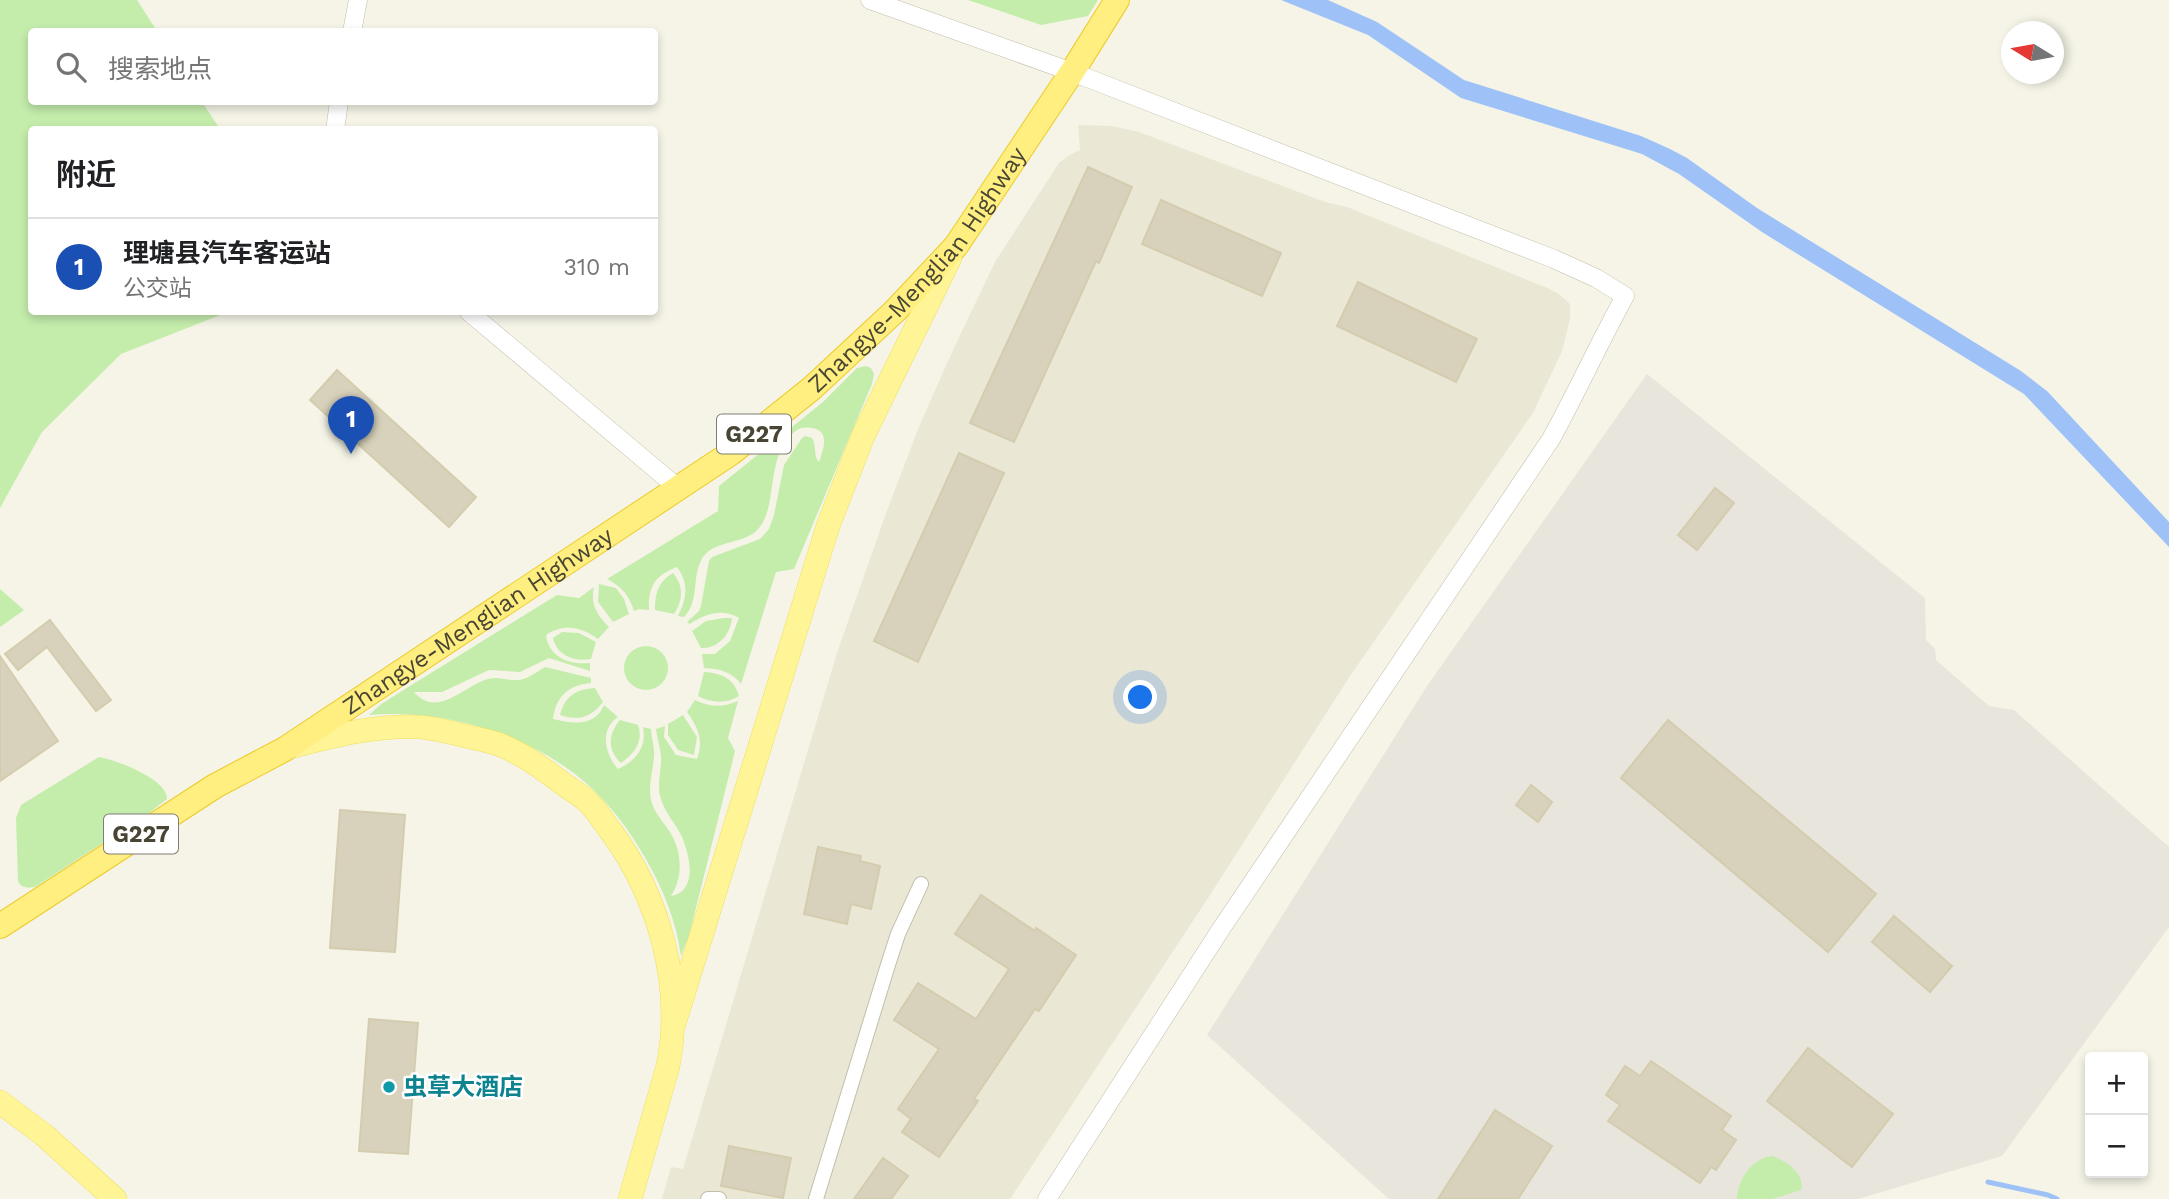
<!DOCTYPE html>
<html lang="zh">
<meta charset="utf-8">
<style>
:root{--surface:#fff;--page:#f6f6f6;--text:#202124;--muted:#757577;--line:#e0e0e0;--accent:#0b8043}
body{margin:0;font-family:"Work Sans","Noto Sans SC",sans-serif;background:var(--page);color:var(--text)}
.controls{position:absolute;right:21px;bottom:21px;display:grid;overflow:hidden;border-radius:7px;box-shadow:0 4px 10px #0003}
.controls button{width:63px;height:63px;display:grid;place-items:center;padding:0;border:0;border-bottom:2px solid var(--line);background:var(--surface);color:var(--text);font:35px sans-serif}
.compass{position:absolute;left:2001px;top:21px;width:63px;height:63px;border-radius:50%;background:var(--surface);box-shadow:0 4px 10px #0003;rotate:281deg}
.you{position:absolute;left:1141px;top:698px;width:24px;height:24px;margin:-18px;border:5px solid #fff;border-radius:50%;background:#1a73e8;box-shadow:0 0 0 10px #1a73e833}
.badge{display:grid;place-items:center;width:46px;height:46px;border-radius:50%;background:var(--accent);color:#fff;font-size:23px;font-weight:700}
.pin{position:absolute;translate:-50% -58px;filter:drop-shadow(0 2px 4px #0008)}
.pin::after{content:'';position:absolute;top:37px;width:24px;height:21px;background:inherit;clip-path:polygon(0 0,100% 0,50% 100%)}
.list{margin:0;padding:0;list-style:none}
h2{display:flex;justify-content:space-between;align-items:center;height:91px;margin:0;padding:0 28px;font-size:30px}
h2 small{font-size:23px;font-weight:400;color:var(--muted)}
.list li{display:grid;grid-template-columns:46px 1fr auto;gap:21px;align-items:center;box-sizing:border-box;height:98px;padding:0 28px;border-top:2px solid var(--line)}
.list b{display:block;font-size:26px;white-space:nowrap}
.list p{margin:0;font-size:23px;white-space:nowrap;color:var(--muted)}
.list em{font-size:23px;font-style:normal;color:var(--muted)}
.icon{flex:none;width:38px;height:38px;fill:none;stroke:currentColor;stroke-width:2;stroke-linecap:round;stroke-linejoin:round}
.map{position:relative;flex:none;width:2169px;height:1199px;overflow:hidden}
.search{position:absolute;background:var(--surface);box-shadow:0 4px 10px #0003;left:28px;top:28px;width:630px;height:77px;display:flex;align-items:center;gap:18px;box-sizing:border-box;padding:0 24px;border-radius:7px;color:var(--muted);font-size:26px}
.panel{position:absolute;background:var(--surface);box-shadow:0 4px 10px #0003;left:28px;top:126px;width:630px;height:189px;border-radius:7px}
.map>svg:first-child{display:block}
.residential{fill:#eae7d5}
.industrial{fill:#e8e5dc}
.green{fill:#c4edac}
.water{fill:#9ec2f8}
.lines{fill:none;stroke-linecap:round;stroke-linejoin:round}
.stream{stroke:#9ec2f8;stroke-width:5}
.building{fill:#d8d2bc;stroke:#d4ccae;stroke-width:2}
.minor-casing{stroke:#c2bea9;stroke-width:16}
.tertiary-casing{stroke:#c2bea9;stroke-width:19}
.primary-casing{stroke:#f0df5b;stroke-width:24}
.trunk-casing{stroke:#edca2a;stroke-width:26}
.minor{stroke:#fff;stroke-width:14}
.tertiary{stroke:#fff;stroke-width:18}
.primary{stroke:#fff597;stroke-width:23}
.trunk{stroke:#ffef80;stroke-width:24}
.culture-dot{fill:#0f9aa8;stroke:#fff;stroke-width:2.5}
.labels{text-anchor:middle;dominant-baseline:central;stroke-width:5;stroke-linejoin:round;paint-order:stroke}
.shield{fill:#fff;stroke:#807d72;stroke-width:2}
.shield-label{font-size:23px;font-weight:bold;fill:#494535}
.street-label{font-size:24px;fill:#494535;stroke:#fff}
.culture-label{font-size:24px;font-weight:bold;fill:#0d838f;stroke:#fff;text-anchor:start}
</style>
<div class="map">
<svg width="2169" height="1199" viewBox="0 0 2169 1199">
<rect width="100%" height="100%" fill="#f5f4e7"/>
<path class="residential" d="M 1078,125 L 1112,126 L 1139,132 L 1325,202 L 1347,207 L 1545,287 L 1559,294 L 1570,304 L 1570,319 L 1562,351 L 1533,413 L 1350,676 L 1210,895 L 1010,1199 L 662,1199 L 671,1167 L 683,1169 L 837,653 L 885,516 L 920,424 L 953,350 L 995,262 L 1059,163 L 1068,156 L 1080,150 Z"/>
<path class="industrial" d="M 1647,374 L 1925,598 L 1926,640 L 1935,649 L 1936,660 L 1989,706 L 2014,710 L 2169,847 L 2169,927 L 2002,1156 L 1858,1199 L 1389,1199 L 1207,1035 L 1427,686 Z"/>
<path class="green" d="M 0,0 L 137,0 L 157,31 L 32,32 L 32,102 L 202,102 L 220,129 L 32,130 L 32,312 L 228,312 L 121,354 L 42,432 L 0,508 Z
M 968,0 L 1098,0 L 1088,16 L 1041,25 Z
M 866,366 L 871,368 L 874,374 L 872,384 L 794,569 L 776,572 L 741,684 C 731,671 719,669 704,668 L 702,654 L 715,654 L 730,641 L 739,618 C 722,608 705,614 690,624 L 687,622 L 699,611 L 701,606 L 709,561 L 712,557 L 760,539 L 769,529 L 774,515 L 784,465 L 802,438 L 805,436 L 812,438 C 817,446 813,456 819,462 C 823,450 831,431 812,428 C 807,427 801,427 797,430 C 764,454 779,504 759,528 C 745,545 716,539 703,557 C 691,575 700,602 684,617 L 678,616 C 687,598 689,584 677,567 C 655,575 648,587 649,610 L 639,609 L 634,611 C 629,595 622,587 607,579 L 718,511 L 719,486 L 823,402 L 857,368 Z
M 673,573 C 684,586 683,600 674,614 L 655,610 C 655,593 658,582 673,573 Z
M 599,584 L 616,588 L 624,599 L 629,614 L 613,622 L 598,602 Z
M 594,587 C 590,604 597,615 609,627 L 598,639 C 581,627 564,623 546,635 C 549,658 570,665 590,663 L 590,671 L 549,658 L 520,672 L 489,670 L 442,692 L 414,692 C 438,719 463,686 488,679 C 497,676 506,680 515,680 C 526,681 536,672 545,667 L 591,678 L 591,683 C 569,685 556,696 553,719 C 573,724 595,727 604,705 L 618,717 C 599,730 605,754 618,769 C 636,761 647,747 643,727 L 651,729 C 651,738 655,747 654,756 C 653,771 648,785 651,800 C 654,812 661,819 668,829 C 682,849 684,876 671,896 C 698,891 690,856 682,837 C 676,824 665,813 661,799 C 656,785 662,770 661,756 C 660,747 657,738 656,729 L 665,726 L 664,737 L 676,755 L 697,759 C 704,739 698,728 687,712 L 695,700 C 710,707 722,708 738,701 L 728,738 L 735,751 L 689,936 L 681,956 C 676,921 664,891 647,861 C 629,829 608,801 580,778 C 523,732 441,709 369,715 L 380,705 L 397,694 L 557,595 L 579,598 Z
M 0,589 L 24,610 L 0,627 Z
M 724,618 L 732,618 C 731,634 718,649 701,648 L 692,631 L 706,621 Z
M 562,632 L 579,633 L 596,642 L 591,659 C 575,662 557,656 553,638 Z
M624 668a22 22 0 1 1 44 0a22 22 0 1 1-44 0Z
M 704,672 C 721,673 734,678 739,696 C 727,704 711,703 698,696 Z
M 595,688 L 603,702 C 591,718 578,721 560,715 C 565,696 576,689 595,688 Z
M 683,715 L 697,737 L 694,755 L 678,750 L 668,735 L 668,724 Z
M 620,720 L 638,725 C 644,742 634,754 621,763 C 607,750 608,734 620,720 Z
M 99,757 C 116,760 168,779 167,799 L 149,813 L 35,887 C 28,888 21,888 18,881 L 16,818 L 21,805 Z
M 1773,1156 C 1787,1162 1805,1173 1801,1190 L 1772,1199 L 1737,1199 C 1737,1180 1753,1157 1773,1156 Z"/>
<path class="water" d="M 1281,0 L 1328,0 L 1377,22 L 1464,80 L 1641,136 L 1670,149 L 1687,158 L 1757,208 L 2021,371 L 2047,391 L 2169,522 L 2169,547 L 2024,394 L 1762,232 L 1679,174 L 1642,154 L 1461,98 L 1368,35 Z"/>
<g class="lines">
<path class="stream" d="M 1988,1182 L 2048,1195 L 2057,1199"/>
</g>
<path class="building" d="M 1088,167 L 1132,187 L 1099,263 L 1096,261 L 1014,442 L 970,423 Z
M 1161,200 L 1281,253 L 1262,296 L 1142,244 Z
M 1358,282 L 1477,339 L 1456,382 L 1337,326 Z
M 337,370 L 476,497 L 449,527 L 310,400 Z
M 959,453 L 1004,473 L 918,662 L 874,641 Z
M 1715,488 L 1734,503 L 1697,550 L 1678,535 Z
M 50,620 L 111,700 L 96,711 L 47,647 L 18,670 L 5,654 Z
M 0,656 L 58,741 L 0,781 Z
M 1668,720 L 1876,894 L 1828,952 L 1621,778 Z
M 1531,785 L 1552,802 L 1538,822 L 1516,805 Z
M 340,810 L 405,815 L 395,952 L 330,948 Z
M 818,847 L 861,856 L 860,861 L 880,866 L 871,909 L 851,904 L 847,924 L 804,914 Z
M 981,895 L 1035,931 L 1036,928 L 1076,955 L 1039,1011 L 1035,1009 L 974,1099 L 978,1101 L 939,1157 L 902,1132 L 911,1119 L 898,1109 L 939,1049 L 894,1020 L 918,983 L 976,1019 L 1009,969 L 955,934 Z
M 1894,916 L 1952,966 L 1930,992 L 1872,942 Z
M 369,1019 L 418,1023 L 408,1154 L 359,1151 Z
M 1808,1048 L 1893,1114 L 1852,1167 L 1767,1101 Z
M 1651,1061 L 1731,1116 L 1722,1130 L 1736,1140 L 1716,1170 L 1711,1167 L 1700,1183 L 1608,1121 L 1620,1105 L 1606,1095 L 1625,1066 L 1640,1076 Z
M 1495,1110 L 1552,1146 L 1518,1199 L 1438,1199 Z
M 729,1146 L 791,1158 L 783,1198 L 721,1186 Z
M 883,1158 L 908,1176 L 891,1199 L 854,1199 Z"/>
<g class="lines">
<defs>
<path id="minor" d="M 708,1199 L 719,1199
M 816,1199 L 887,968 L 898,934 L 921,884"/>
<path id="tertiary" d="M 870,0 L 1072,72 L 1554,259 L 1596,278 L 1625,296 C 1599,343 1577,392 1551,439 L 1221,929 L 1047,1199
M 352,32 L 358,0
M 335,130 L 339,102
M 469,312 L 678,488"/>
<path id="primary" d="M 294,746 C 335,735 377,725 420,727 C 434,728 448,732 462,735 C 473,738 486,740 498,744 C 522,753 545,770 566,786 C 573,791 581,795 587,801 C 596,809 603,821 610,830 C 659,896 684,985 668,1066 L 630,1199
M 673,1027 L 828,526 L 863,436 L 950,258
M 0,1102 L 44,1135 L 115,1199"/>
<g id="trunk">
<path id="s1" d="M 0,926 L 215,786 L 285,749 L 731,453 L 811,389 L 895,311 L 956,246 L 1072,72 L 1117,0"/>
</g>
</defs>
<use href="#minor" class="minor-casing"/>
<use href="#tertiary" class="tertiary-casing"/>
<use href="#primary" class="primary-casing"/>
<use href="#trunk" class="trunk-casing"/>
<use href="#minor" class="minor"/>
<use href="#tertiary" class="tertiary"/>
<use href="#primary" class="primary"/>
<use href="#trunk" class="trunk"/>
</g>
<circle class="culture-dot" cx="389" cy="1087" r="7"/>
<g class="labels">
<g class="shield">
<rect x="717" y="414.5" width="74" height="39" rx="5"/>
<rect x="104" y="814.5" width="74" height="39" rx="5"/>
</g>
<g class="shield-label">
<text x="754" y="434">G227</text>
<text x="141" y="834">G227</text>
</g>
<g class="street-label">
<text stroke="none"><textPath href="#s1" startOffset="1134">Zhangye-Menglian Highway</textPath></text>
<text stroke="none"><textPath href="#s1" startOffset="567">Zhangye-Menglian Highway</textPath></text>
</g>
<g class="culture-label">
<text x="403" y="1087">虫草大酒店</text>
</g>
</g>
</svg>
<div class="controls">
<button>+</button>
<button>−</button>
</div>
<svg class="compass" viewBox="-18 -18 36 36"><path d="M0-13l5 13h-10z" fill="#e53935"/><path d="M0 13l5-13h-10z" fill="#757577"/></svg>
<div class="you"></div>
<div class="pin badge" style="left:351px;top:454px;background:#1a4fb4">1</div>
<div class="search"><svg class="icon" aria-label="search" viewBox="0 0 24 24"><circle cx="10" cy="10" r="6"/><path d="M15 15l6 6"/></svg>搜索地点</div>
<section class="panel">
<h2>附近<small></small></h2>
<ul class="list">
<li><span class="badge" style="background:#1a4fb4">1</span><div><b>理塘县汽车客运站</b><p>公交站</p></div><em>310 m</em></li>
</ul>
</section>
</div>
